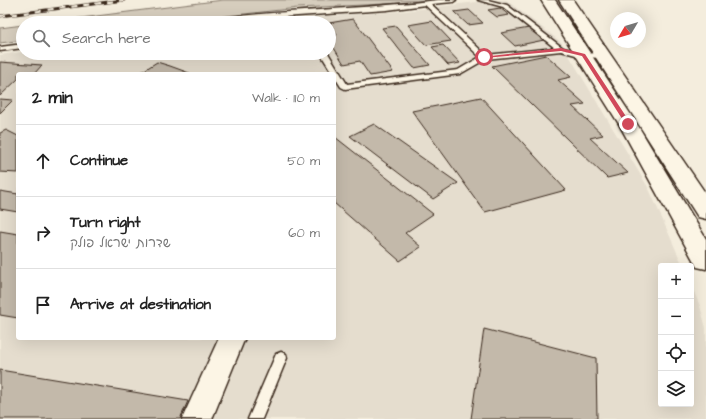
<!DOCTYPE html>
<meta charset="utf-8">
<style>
:root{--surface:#fff;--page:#f6f6f6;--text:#222;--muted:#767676;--line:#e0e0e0}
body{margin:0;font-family:"Architects Daughter","Playpen Sans Hebrew",sans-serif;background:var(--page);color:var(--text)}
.controls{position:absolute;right:12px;bottom:12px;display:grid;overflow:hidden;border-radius:4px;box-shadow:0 4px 16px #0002}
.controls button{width:36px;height:36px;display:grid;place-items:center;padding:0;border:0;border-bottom:1px solid var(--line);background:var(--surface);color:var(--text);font:20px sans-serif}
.compass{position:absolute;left:610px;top:12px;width:36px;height:36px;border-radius:50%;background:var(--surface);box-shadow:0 4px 16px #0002;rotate:232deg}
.stop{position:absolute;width:12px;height:12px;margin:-9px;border:3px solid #d1495b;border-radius:50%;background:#fff}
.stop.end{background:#d1495b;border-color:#fff;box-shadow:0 1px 4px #0008}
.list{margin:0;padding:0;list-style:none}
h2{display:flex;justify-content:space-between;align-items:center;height:52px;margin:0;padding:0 16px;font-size:17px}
h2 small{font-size:13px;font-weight:400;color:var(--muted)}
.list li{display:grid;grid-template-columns:26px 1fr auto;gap:12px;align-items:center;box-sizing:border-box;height:72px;padding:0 16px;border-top:1px solid var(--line)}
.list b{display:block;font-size:15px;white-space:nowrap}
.list p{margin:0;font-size:13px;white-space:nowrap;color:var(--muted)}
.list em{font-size:13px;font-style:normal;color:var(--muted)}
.icon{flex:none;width:22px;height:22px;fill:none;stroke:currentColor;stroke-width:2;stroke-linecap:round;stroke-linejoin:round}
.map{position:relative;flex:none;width:706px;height:419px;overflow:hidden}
.search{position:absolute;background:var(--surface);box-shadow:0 4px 16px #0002;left:16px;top:16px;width:320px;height:44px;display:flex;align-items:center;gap:10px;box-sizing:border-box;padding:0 14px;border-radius:22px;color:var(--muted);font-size:15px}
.panel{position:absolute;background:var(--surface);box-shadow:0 4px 16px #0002;left:16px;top:72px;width:320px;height:268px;border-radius:4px}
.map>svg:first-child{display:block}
.built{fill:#e5ddce;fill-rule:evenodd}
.green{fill:#d6cdbd;stroke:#887c6e}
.building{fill:#c3b9aa;stroke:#3b2a1e}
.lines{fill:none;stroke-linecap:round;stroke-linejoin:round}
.service-casing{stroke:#3b2a1e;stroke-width:3}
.minor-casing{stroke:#3b2a1e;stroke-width:3}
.tertiary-casing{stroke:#3b2a1e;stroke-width:3}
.service{fill:#fcf5e5;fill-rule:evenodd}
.minor{fill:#fcf5e5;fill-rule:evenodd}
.tertiary{fill:#fcf5e5;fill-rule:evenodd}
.rail-casing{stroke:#3b2a1e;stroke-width:3}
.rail{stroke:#fcf5e5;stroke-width:2;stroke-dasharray:6;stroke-linecap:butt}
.route{fill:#d1495b}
</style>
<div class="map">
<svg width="706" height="419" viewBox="0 0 706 419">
<rect width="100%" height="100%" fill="#f4eddd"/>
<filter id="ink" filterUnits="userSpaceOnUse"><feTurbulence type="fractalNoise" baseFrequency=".025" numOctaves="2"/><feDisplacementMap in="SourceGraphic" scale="8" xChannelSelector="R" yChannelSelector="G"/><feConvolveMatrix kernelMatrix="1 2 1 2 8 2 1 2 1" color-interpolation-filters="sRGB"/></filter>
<g filter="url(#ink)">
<path class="built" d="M 492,0 L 506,0 L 561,42 L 649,189 L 683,266 L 661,266 L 661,404 L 691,404 L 691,285 L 700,306 L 706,328 L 706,419 L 0,419 L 0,55 L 23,52 L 329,53 L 329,23 L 222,23 L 404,11 ZM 18,74 L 334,74 L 334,338 L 18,338 Z"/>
<path class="green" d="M 223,0 L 430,0 L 406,3 L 298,8 L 163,23 L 41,23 Z
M 23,25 L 23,40 L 0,43 L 0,28 Z"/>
<path class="building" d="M 500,8 L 509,15 L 497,17 L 488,10 Z
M 469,10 L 483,23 L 468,25 L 454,12 Z
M 353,19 L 363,32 L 393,72 L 370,76 L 360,61 L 344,64 L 329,40 L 329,36 L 337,35 L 329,23 Z
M 432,21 L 451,41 L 426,45 L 408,25 Z
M 396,26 L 430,65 L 414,68 L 382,28 Z
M 529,28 L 544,40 L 515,46 L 501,33 Z
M 443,45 L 460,63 L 448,65 L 432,47 Z
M 194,53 L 264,53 L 215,58 Z
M 546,55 L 571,77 L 558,80 L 585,104 L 572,106 L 603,135 L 590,138 L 628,173 L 607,178 L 492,66 Z
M 0,62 L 42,65 L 34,74 L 18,74 L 18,79 L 0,96 Z
M 157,62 L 170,66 L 192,74 L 138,74 Z
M 481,97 L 566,190 L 485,212 L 412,111 Z
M 0,99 L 13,100 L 0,113 Z
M 374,124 L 458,183 L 433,199 L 350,136 Z
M 6,130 L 18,136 L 18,173 L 0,172 L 0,133 Z
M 335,137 L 433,214 L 405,233 L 421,247 L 400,261 L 334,203 Z
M 0,191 L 18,194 L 18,212 L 0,209 Z
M 0,231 L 18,234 L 18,318 L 0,315 Z
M 484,329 L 596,358 L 597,419 L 471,419 Z
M 0,370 L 188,401 L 180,419 L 0,419 Z"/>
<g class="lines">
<defs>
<path id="service" d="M 438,0 L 456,0 L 453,2 L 431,4 L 486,55 L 555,48 L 503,7 L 478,0 L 488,0 L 507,5 L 563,48 L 583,53 L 603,54 L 607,56 L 603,58 L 583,57 L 561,51 L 486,59 L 460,74 L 345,89 L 341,87 L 320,53 L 328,53 L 347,84 L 458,70 L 480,57 L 425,5 L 387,10 L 192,23 L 195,21 C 275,10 357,10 438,0 Z
M 23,44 L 23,48 L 0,51 L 0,47 Z
M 281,352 L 286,354 L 287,358 L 262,419 L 248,419 L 276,354 Z"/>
<path id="minor" d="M 219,338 L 245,338 L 212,419 L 182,419 Z"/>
<path id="tertiary" d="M 541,0 L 555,0 L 637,124 L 706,239 L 706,269 L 697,267 L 619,124 Z
M 559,0 L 573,0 L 706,194 L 706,219 L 698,217 Z"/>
</defs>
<use href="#service" class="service-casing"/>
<use href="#minor" class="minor-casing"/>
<use href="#tertiary" class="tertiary-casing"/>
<use href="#service" class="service"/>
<use href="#minor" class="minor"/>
<use href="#tertiary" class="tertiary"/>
<defs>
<path id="rail" d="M 0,16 L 124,0"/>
</defs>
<use href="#rail" class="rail-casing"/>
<use href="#rail" class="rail"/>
</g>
</g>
<path class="route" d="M 561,48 L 585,54 L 631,124 L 630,125 L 626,125 L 582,56 L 561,51 L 484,58 L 482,57 Z"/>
</svg>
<div class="controls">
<button>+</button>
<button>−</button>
<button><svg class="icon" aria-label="locate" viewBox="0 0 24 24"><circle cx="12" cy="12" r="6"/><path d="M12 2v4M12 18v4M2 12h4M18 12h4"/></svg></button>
<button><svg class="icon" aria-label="layers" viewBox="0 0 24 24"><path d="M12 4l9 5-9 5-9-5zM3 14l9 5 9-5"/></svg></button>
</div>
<svg class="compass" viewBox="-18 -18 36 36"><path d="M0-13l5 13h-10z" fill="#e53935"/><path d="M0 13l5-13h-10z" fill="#767676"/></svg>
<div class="stop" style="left:484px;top:57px"></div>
<div class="stop end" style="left:628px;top:124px"></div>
<div class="search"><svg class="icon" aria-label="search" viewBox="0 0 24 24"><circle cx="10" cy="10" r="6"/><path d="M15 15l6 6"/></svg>Search here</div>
<section class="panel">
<h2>2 min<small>Walk · 110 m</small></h2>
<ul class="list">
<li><svg class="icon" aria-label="ahead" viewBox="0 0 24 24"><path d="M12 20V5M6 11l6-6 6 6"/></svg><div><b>Continue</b></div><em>50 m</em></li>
<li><svg class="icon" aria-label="right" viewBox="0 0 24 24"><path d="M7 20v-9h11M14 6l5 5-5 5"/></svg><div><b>Turn right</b><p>שדרות ישראל פולק</p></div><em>60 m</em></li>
<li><svg class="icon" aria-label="arrive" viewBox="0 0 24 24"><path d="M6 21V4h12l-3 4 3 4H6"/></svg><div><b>Arrive at destination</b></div></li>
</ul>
</section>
</div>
